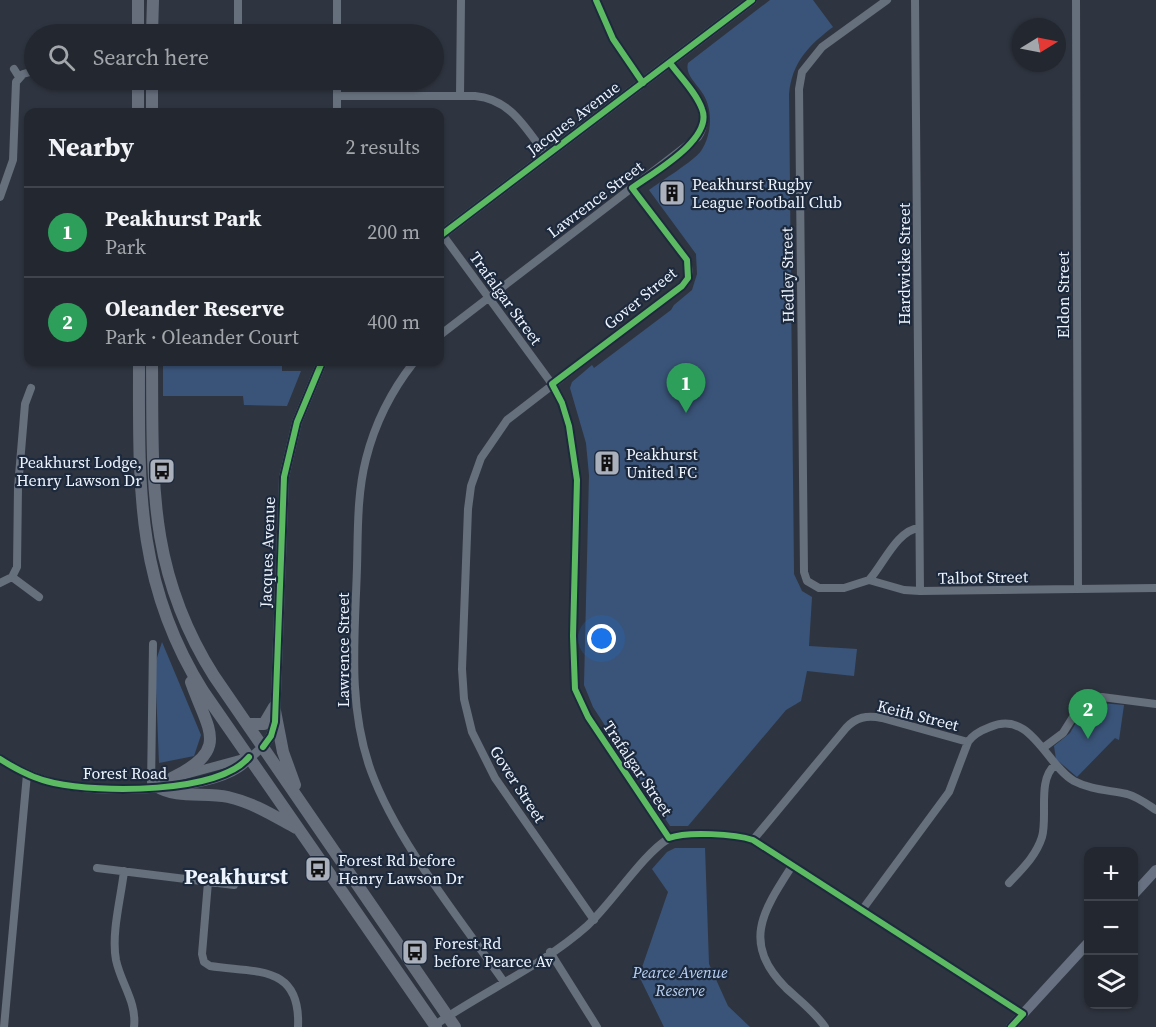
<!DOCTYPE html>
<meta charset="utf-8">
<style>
:root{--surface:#232830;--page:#2b3038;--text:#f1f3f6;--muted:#a3a6ab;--line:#40444c;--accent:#8bbbb9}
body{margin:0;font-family:"Source Serif 4",serif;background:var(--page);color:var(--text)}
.controls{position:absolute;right:18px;bottom:18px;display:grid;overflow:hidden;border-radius:12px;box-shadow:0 2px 4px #0004}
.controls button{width:54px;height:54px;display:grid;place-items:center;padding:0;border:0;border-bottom:2px solid var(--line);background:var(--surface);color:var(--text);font:30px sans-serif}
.compass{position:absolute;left:1012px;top:18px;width:54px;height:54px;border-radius:50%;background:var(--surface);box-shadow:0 2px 4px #0004;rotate:80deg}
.you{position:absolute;left:602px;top:639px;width:21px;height:21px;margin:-15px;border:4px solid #fff;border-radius:50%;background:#1a73e8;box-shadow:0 0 0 9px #1a73e833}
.badge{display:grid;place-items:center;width:39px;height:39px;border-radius:50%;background:var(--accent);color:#fff;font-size:20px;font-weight:700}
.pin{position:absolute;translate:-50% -50px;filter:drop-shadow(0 2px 3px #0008)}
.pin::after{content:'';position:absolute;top:32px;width:21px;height:18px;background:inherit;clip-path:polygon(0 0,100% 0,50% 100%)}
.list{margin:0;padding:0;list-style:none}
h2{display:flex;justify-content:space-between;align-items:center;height:78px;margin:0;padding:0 24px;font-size:26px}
h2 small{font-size:20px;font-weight:400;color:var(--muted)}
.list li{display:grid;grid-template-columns:39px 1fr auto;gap:18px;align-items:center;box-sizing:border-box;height:90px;padding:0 24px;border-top:2px solid var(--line)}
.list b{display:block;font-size:22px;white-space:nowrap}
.list p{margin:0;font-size:20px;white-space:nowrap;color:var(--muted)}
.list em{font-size:20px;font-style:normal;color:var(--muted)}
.icon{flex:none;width:33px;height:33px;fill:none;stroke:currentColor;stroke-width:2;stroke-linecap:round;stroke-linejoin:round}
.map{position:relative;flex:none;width:1156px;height:1027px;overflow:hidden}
.search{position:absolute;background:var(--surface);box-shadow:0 2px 4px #0004;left:24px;top:24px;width:420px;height:66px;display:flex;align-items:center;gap:15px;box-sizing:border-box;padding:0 21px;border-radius:33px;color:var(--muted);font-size:22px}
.panel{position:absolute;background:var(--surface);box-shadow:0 2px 4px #0004;left:24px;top:108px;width:420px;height:258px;border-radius:12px}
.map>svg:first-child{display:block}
.green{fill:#3a5479}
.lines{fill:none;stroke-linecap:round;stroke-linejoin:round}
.minor{stroke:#666f7c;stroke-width:8}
.tertiary{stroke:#666f7c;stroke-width:9}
.secondary{stroke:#677181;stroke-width:10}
.primary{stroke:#666e7c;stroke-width:12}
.cycleway-casing{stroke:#1d2a3d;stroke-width:10}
.cycleway{stroke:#5cba63;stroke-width:6}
.labels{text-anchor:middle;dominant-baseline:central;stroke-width:4.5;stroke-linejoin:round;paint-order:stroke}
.street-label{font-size:16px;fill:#edf4fe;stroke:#1d2a3d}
.poi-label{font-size:16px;fill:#edf4fe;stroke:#1d2a3d;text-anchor:start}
.park-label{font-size:16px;font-style:italic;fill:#b9d1f4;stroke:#1d2a3d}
.district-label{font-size:22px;font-weight:bold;fill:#edf4fe;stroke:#1d2a3d}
</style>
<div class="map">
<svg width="1156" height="1027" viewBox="0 0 1156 1027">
<rect width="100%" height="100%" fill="#2f3540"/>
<path class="green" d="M 770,0 L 813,0 L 833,27 C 809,45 792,62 789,94 L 794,574 L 802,591 L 812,597 L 809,646 L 857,649 L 854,676 L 807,671 L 801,701 L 786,710 L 688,826 L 670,826 L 593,707 L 584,685 L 589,475 L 586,443 L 570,388 L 572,382 L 592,365 L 594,368 L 671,310 L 674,305 L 692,290 L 697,274 L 696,254 L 649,190 C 661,181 694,161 701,151 C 712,135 714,108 701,91 C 695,82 685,74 688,63 Z
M 163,362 L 282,362 L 282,371 L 301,371 L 287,406 L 244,405 L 243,396 L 163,396 Z
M 162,642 L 201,735 L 194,756 L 159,763 L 155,664 Z
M 1100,703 L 1124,705 L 1119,740 L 1115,738 L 1077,777 L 1056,759 L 1054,746 L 1070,733 L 1084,709 Z
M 675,848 L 705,848 L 709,964 L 728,1006 L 750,1027 L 664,1027 L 639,976 L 668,892 L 652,869 L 667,852 Z"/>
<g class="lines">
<path class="minor" d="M 238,0 L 238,34
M 596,0 L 613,39 L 643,83
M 887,0 L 822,47 L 802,72 L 799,89 L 804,572 L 807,581 L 819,588 L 844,588 L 869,580 L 904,590 L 920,591 L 1156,588
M 915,0 L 920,591
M 1076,0 L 1078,589
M 337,34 L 337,0
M 14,69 L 19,77
M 337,96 L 475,96 C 511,99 526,129 546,155
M 460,96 L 461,0
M 337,112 L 337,80
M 0,197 L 13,160 L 16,82 L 23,74 L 34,71
M 442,234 L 552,384 L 562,403 L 569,426 L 577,480 L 573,636 L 575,689 L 588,717 L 669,838
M 440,335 L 698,137 C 716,110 685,83 670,63
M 414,362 C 392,390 375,423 366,459 C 357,494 358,531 357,567 C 355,635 347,705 371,771 C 397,842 460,919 504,982
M 12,577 L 39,597
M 869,580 C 883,565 897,530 919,528
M 0,583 L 12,577 L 17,567 L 18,487 L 25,404 L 31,388
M 968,742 C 973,734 982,730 990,727 C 1031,709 1046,765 1074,781 C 1091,790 1109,790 1127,794 C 1138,797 1147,804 1156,810
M 1043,748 L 1063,733 L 1080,706 L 1090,699 L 1102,697 L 1156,704
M 151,787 L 153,644
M 753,840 L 846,728 C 856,717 867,715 882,718 L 968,742 L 949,792 L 862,910
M 792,866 C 763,911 741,943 786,988 C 799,1000 815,1012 825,1027
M 97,868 L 234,885
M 124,871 C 121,898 111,933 116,960 C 121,984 137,1002 134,1027
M 208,882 L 202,954 L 204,962 L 210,966 C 256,973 301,964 298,1027
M 1009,883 C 1022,869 1036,856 1042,837 C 1048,816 1037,780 1055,765
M 594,920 L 495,778 L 472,732 L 464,699 L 462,669 L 468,509 L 471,486 L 481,458 L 507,420 L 686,282 L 689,272 L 687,260 L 632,188
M 550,952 L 597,1027
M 435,1025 C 484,991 542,966 587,926 C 612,903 643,854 668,839 C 683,831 738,834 753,840 L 1023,1014
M 4,1027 L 27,774"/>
<path class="tertiary" d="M 0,759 C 16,769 31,777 50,782 C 93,794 201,793 239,768 C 247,763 254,753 263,747
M 156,786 L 165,780 L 249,757"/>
<path class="secondary" d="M 440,236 L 752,0
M 263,747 L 271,736 L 275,722 L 284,477 L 297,422 L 322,362
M 1134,894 L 1156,870
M 1011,1027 L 1088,943"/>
<path class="primary" d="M 138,0 L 138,34
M 152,34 L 153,0
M 138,80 L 138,112
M 152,80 L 152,112
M 139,362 C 139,484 135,583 203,691 L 436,1027
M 152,362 C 153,481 147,570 214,676 L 455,1027
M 275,711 L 283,752 L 295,785
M 247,724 L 264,724 L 274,707
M 172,778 C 231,749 208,731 191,682
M 156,786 C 176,799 205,792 228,797 C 254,803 274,816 296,828"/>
<defs>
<path id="cycleway" d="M 596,0 L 613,39 L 643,83
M 670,63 C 680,77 696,92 702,109 C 714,139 654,172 632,188 L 687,260 L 688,278 L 682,286 L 552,384 L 562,403 L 569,426 L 577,480 L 573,636 L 575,689 L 588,717 L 669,838 C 687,831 735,834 753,840 L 1023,1014 L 1011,1027
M 440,236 L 752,0
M 263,747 L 271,736 L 275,722 L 284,477 L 297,422 L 322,362
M 0,759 C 17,770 34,779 54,783 C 99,793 219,794 249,757"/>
</defs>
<use href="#cycleway" class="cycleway-casing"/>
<use href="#cycleway" class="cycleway"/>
</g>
<defs>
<symbol id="building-square" viewBox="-11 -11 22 22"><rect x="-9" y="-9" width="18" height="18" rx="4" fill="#aab1bc" stroke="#1d2a3d"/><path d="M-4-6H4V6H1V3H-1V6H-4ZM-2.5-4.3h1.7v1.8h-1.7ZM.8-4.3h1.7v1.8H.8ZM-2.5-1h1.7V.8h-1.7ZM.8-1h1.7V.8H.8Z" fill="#111"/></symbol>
<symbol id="bus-square" viewBox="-11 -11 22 22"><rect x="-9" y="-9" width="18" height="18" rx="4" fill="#aab1bc" stroke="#1d2a3d"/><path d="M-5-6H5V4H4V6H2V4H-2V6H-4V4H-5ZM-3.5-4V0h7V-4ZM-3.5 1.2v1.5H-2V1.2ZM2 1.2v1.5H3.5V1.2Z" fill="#111"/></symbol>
</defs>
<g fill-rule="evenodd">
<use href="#building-square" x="657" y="178" width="30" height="30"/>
<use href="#building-square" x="592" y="448" width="30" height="30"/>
<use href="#bus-square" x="147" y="456" width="30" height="30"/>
<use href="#bus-square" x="303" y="854" width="30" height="30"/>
<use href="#bus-square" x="400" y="937" width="30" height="30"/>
</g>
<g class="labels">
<g class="street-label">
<text transform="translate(573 118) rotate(-37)">Jacques Avenue</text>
<text transform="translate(595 199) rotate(-37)">Lawrence Street</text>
<text transform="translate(904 264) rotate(-90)">Hardwicke Street</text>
<text transform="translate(787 275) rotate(-91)">Hedley Street</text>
<text transform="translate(1063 295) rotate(-90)">Eldon Street</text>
<text transform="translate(506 298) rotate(54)">Trafalgar Street</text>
<text transform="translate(640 298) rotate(-39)">Gover Street</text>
<text transform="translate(267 552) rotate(-88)">Jacques Avenue</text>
<text transform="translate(983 577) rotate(-1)">Talbot Street</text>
<text transform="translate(343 650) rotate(-90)">Lawrence Street</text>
<text transform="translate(918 715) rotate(14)">Keith Street</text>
<text transform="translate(638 768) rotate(56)">Trafalgar Street</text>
<text x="125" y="773">Forest Road</text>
<text transform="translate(518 784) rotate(57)">Gover Street</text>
</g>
<g class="poi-label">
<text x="692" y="184">Peakhurst Rugby<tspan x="692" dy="18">League Football Club</tspan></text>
<text x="626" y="454">Peakhurst<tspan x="626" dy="18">United FC</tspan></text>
<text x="142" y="462" text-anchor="end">Peakhurst Lodge,<tspan x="142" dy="18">Henry Lawson Dr</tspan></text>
<text x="338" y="860">Forest Rd before<tspan x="338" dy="18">Henry Lawson Dr</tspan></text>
<text x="434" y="943">Forest Rd<tspan x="434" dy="18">before Pearce Av</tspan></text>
</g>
<g class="park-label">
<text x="680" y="972">Pearce Avenue<tspan x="680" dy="18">Reserve</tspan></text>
</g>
<g class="district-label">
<text x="236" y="876">Peakhurst</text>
</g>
</g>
</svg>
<div class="controls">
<button>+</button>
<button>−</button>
<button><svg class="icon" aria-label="layers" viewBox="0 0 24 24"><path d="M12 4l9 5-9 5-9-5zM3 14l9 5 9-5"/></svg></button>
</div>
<svg class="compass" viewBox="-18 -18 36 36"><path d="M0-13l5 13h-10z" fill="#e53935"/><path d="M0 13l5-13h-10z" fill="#a3a6ab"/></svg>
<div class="you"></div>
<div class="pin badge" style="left:686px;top:413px;background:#2e9e5b">1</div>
<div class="pin badge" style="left:1088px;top:739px;background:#2e9e5b">2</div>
<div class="search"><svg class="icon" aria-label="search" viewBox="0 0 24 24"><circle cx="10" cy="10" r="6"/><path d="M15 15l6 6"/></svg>Search here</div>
<section class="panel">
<h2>Nearby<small>2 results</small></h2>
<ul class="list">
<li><span class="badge" style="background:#2e9e5b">1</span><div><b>Peakhurst Park</b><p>Park</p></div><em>200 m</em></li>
<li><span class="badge" style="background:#2e9e5b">2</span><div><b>Oleander Reserve</b><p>Park · Oleander Court</p></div><em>400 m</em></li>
</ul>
</section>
</div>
